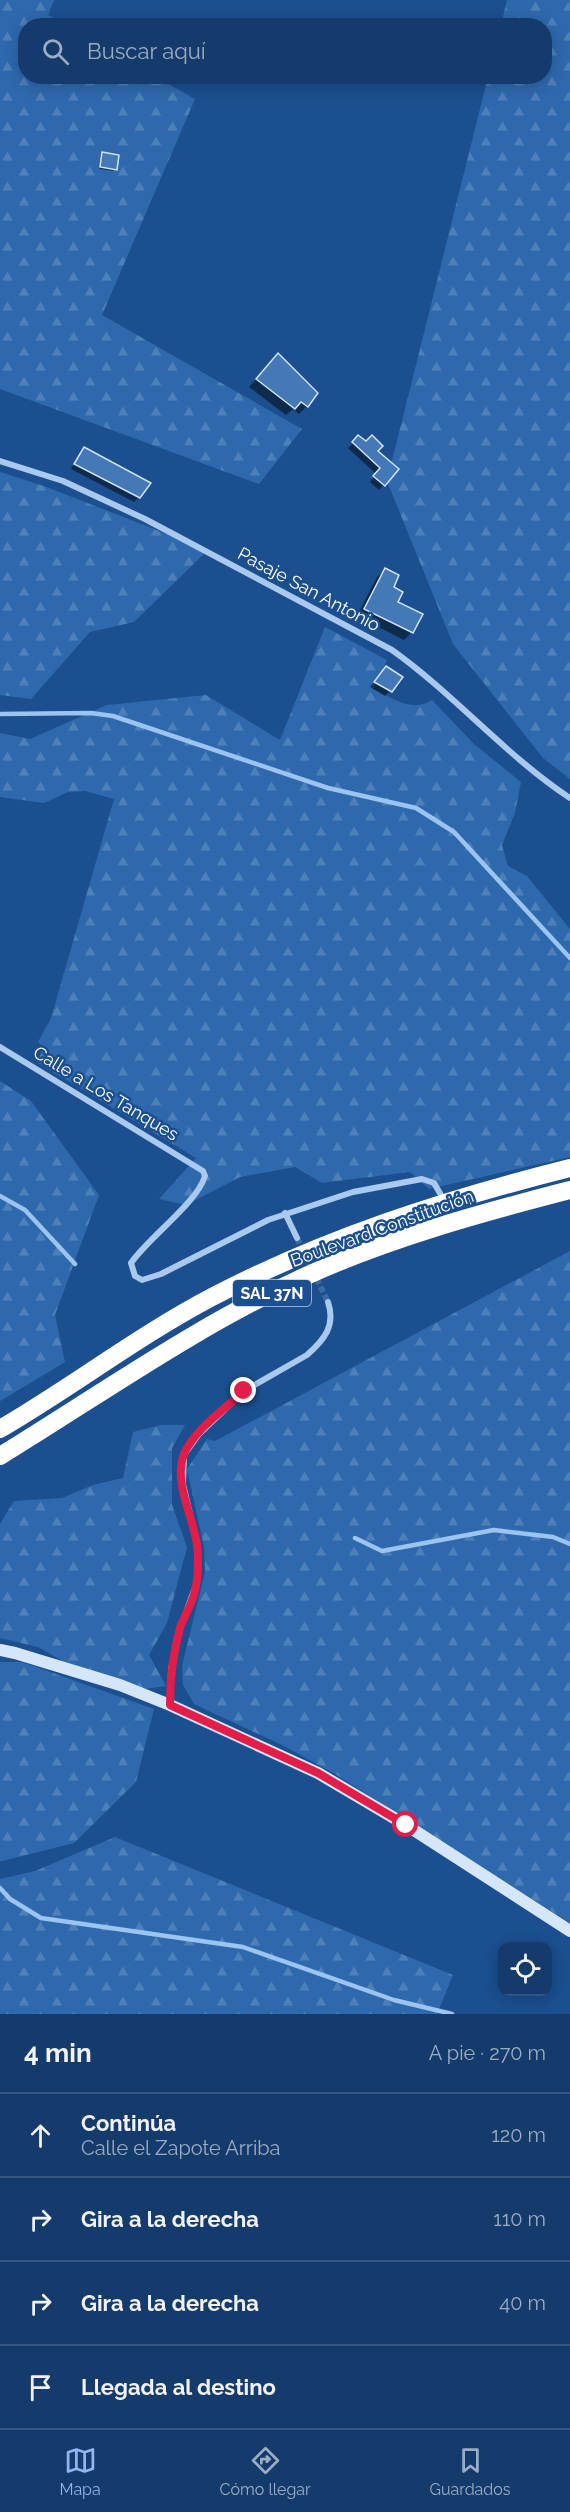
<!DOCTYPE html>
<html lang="es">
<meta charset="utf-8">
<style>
:root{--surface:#143b6b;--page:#214673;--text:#f1f3f6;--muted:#9dadc1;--line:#33557e;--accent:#95b2f1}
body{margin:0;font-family:Raleway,sans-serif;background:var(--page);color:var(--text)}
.controls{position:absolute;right:18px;bottom:18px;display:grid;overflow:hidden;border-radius:12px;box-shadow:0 3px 15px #0003}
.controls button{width:54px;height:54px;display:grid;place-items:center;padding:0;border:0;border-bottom:2px solid var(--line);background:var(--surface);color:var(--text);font:30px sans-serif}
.stop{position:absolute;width:18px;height:18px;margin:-14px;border:4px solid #e11d48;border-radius:50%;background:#fff}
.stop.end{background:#e11d48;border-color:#fff;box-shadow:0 2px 6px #0008}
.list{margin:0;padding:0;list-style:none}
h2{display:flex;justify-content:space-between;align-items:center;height:78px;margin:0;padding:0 24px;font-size:26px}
h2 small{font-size:20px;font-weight:400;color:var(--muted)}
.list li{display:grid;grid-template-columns:39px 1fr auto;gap:18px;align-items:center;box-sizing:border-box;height:84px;padding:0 24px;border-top:2px solid var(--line)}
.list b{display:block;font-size:22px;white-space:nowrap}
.list p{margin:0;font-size:20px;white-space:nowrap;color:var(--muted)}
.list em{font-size:20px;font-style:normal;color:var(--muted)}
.icon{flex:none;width:33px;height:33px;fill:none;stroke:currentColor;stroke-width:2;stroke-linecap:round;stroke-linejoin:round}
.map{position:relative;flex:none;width:570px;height:2014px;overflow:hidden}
.search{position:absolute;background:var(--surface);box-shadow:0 3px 15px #0003;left:18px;right:18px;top:18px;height:66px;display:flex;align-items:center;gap:15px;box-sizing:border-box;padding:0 21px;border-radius:24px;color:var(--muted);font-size:22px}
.sheet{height:414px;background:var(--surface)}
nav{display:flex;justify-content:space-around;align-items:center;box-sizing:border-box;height:84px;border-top:2px solid var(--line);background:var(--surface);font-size:16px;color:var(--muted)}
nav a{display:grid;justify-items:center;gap:3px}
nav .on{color:var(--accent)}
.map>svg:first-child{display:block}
.forest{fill:url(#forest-firs)}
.shadow{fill:#0007}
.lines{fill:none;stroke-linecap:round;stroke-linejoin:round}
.stream{stroke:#9cc4f0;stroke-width:4.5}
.building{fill:#4478b7;stroke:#cfe3fa;stroke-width:1.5}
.street-tunnel{stroke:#3d69a0;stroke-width:6;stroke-dasharray:6 3;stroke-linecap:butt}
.street{stroke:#a9c9ee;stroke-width:6}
.secondary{stroke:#d6e6fa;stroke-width:12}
.highway{stroke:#fff;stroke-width:18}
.route{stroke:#e11d48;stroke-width:8}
.labels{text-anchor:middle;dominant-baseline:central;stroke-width:5;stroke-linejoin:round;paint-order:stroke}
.shield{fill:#1b4f8f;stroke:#bbcadd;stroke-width:1.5}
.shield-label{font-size:16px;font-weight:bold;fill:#fff}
.street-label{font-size:18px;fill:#fff;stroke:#1b4f8f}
</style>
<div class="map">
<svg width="570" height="2014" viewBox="0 0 570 2014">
<defs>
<pattern id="forest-firs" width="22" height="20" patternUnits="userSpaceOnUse" patternTransform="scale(1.5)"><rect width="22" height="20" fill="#2e69ad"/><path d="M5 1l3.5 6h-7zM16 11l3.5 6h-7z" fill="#4d80b9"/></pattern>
</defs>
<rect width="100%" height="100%" fill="#1b4f8f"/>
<path class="forest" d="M 0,0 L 54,0 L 48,15 L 67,25 L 26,26 L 26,76 L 156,77 L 195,99 L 102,315 L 302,429 L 259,484 L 0,389 Z
M 507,0 L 570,0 L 570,779 L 543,758 L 453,644 L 387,481 L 488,77 L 544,76 L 544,26 L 501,25 Z
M 0,472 L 44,486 L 208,550 L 134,622 L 90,632 L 31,699 L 0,695 Z
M 325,627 L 387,660 L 373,689 C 393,698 412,713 432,700 L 474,744 L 521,782 L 515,813 L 502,845 L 508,866 L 527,876 L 570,929 L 570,1157 L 429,1189 L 410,1172 L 322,1183 L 295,1167 L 240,1177 L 186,1205 L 159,1199 L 196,1158 L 38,1063 L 43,1046 L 38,1042 L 51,1018 L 114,799 L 85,791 L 68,792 L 44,803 L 0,797 L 0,733 L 30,739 L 107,705 L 206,695 L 280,740 Z
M 0,1081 L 31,1101 L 99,1195 L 55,1315 L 65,1362 L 0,1401 Z
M 570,1251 L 570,1923 L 335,1774 L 282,1745 L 194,1704 L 183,1685 L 182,1666 L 205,1572 L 204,1547 L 187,1469 L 207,1439 L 215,1441 Z
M 161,1425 L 185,1425 L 172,1448 L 172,1505 L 187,1547 L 167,1623 L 149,1655 L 166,1686 L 146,1689 L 66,1663 L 38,1647 L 0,1638 L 0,1524 L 14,1501 L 62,1498 L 93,1485 L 123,1478 L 133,1432 Z
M 0,1662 L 22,1662 L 154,1709 L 136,1782 L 74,1843 L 2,1861 L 0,1861 Z
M 115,1837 L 453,1975 L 437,2014 L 0,2014 L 0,1879 L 35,1871 Z"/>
<path class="shadow" d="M 103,154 L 115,169 L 113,171 L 99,169 Z
M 271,363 L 307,406 L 299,414 L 293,409 L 286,415 L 249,387 Z
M 359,437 L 397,469 L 379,490 L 370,482 L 376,474 L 348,448 Z
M 84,449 L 139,497 L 134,502 L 71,469 Z
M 385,570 L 396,602 L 412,632 L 404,640 L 357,616 L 377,577 Z
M 381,673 L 401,678 L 385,696 L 370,687 Z"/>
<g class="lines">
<path class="stream" d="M 0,714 L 91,713 L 113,716 L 328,788 L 416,808 L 454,832 L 570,958
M 0,1196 L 25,1210 L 75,1264
M 355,1538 L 382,1551 L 494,1530 L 553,1537 L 570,1544
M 0,1888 L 10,1899 L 41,1918 L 243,1947 L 394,2000 L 452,2014"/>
</g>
<path class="building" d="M 102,152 L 119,155 L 117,170 L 100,167 Z
M 278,353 L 318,393 L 308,407 L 301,402 L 295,409 L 256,379 Z
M 358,435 L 366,441 L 372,435 L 383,446 L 378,451 L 399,469 L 385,486 L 373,476 L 380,468 L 352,442 Z
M 84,447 L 151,483 L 140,498 L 74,464 Z
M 385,568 L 399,575 L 394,587 L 403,592 L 398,602 L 423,614 L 413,633 L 364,609 Z
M 386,666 L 403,677 L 392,692 L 374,682 Z"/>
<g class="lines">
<path class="street-tunnel" d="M 297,1238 L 328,1302"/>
<path class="street" d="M 0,461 L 63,481 L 145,519 L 392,650 C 455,695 505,755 570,798
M 0,1047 L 203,1171 L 205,1176 C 197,1203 149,1237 131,1263 L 135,1276 L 142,1280 L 161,1274 L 268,1220 L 353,1192 L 422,1179 L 434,1183 L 445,1202
M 285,1213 L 297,1238
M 170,1705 L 171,1669 L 180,1629 L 196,1585 L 198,1568 L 198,1549 L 183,1484 L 184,1455 L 199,1434 L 244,1391 L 307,1355 C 324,1340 336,1326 328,1302"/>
<path class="secondary" d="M 0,1650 L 15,1653 L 120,1685 L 170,1705 L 318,1773 L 406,1825 L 570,1931"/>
<path class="highway" d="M 0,1429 C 72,1387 138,1336 212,1297 C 325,1238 446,1199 570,1168
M 0,1456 C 101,1394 198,1325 306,1276 C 390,1238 481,1213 570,1190"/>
</g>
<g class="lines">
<path class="route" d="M 244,1391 C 225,1409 195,1429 184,1454 C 172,1484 197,1523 198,1553 C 198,1570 198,1587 191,1603 C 188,1611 183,1619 180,1628 C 173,1653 170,1679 170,1705 L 318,1773 L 406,1825"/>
</g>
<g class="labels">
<rect class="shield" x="233" y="1280" width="78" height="26" rx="4.5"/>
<g class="shield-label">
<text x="272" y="1293">SAL 37N</text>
</g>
<g class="street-label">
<text transform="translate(309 589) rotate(28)">Pasaje San Antonio</text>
<text transform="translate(106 1093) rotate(31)">Calle a Los Tanques</text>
<text transform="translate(382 1228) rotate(-20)">Boulevard Constitución</text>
</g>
</g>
</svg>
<div class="controls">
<button><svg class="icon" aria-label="locate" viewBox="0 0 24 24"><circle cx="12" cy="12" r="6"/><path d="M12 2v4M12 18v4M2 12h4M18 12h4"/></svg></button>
</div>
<div class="stop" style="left:406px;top:1825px"></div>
<div class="stop end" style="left:244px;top:1391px"></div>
<div class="search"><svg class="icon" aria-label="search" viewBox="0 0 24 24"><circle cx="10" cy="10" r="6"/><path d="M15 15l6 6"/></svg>Buscar aquí</div>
</div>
<section class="sheet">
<h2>4 min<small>A pie · 270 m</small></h2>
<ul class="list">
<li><svg class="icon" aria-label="ahead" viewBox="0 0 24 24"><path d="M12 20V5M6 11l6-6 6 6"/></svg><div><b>Continúa</b><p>Calle el Zapote Arriba</p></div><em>120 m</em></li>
<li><svg class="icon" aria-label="right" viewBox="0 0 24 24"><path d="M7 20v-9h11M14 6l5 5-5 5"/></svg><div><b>Gira a la derecha</b></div><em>110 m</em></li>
<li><svg class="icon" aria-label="right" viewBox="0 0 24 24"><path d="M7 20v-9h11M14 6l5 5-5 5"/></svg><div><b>Gira a la derecha</b></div><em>40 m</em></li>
<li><svg class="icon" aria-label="arrive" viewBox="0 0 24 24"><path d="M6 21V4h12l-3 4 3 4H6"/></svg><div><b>Llegada al destino</b></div></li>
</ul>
</section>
<nav>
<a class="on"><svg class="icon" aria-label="map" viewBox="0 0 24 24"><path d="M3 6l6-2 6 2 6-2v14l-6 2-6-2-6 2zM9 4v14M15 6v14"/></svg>Mapa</a>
<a><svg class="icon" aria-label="directions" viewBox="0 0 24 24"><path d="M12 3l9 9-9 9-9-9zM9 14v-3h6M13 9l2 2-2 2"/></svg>Cómo llegar</a>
<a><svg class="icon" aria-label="saved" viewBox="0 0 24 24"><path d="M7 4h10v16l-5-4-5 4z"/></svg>Guardados</a>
</nav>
